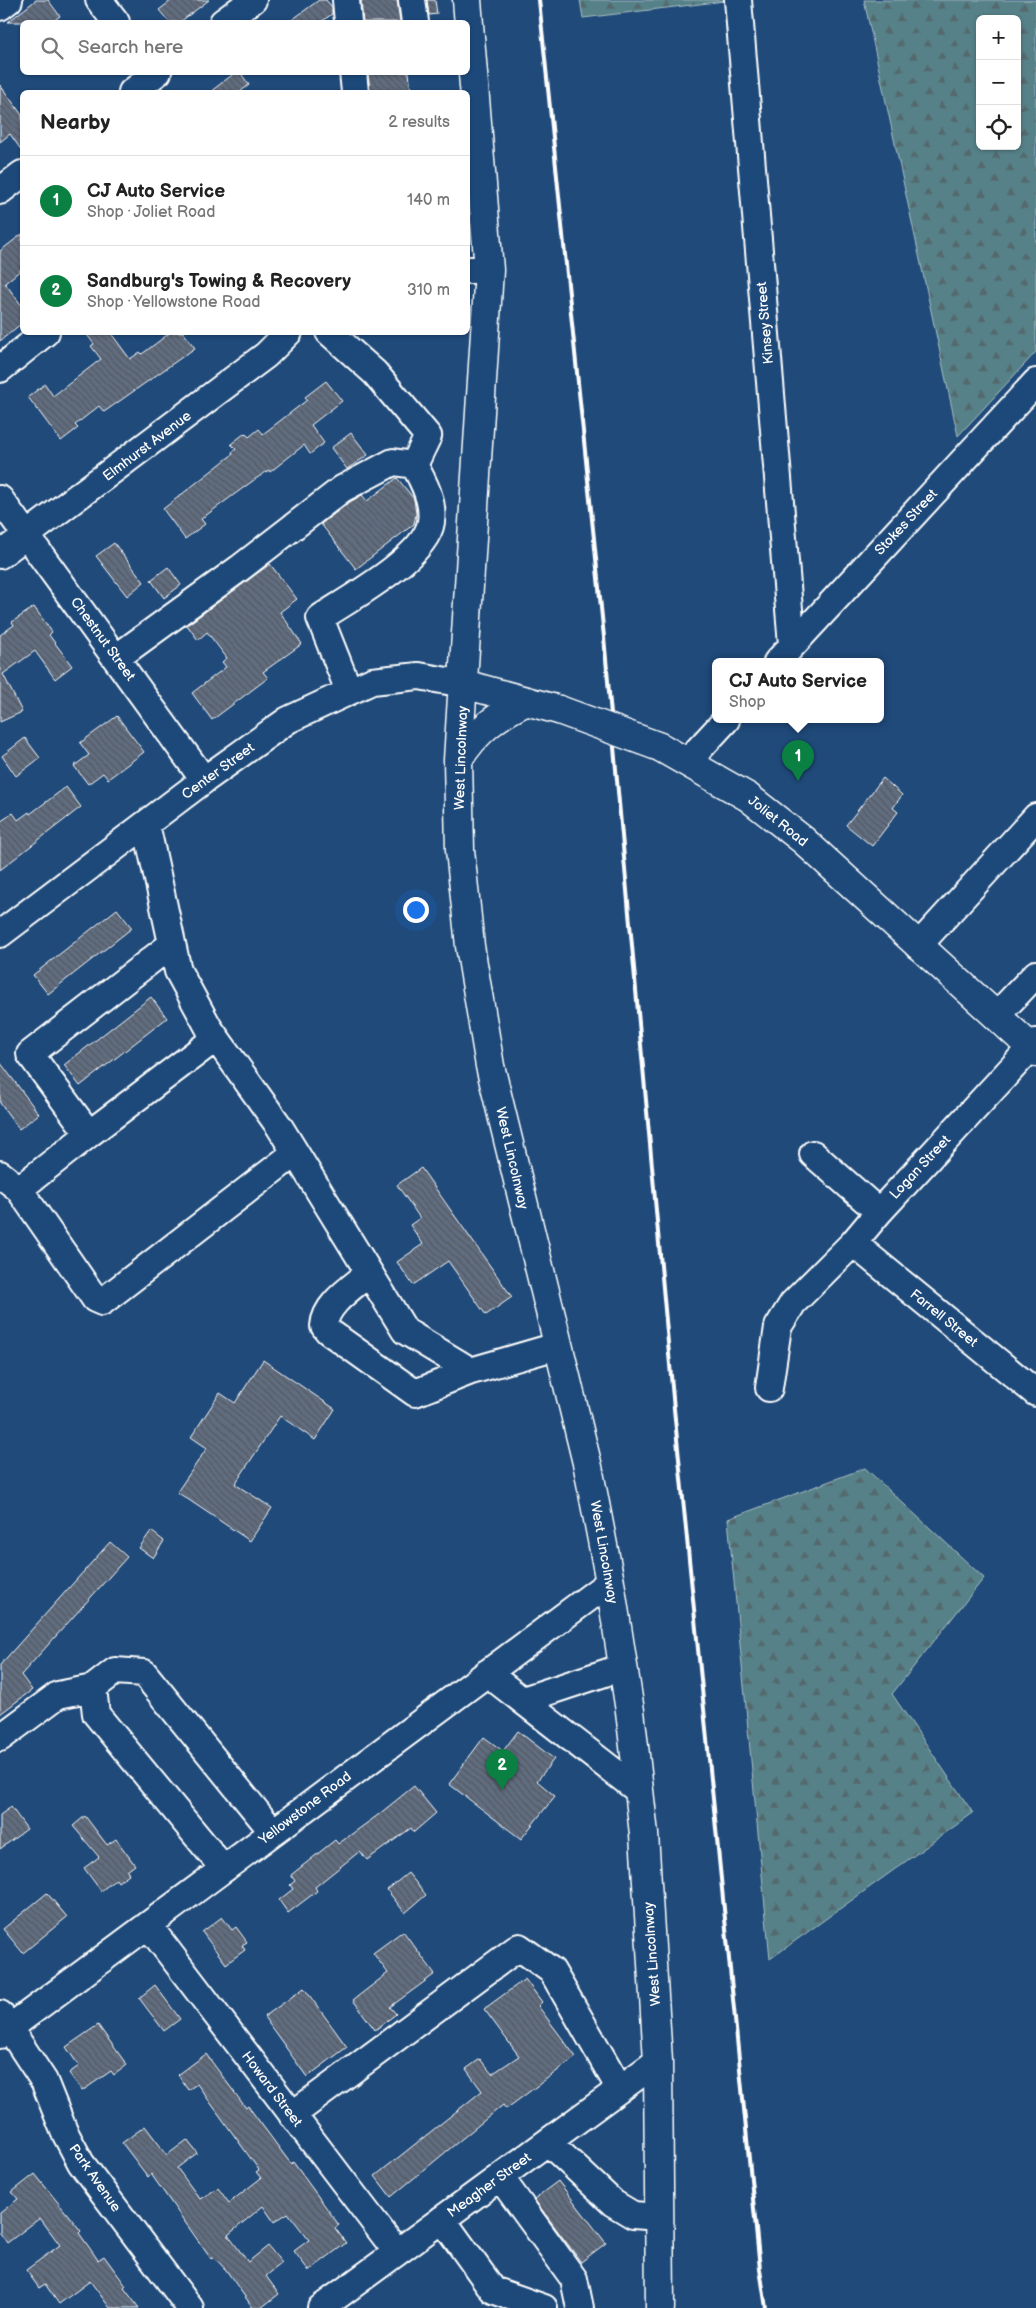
<!DOCTYPE html>
<meta charset="utf-8">
<style>
:root{--surface:#fff;--page:#f6f6f6;--text:#222;--muted:#767676;--line:#e0e0e0;--accent:#0b8043}
body{margin:0;font-family:"Balsamiq Sans",sans-serif;background:var(--page);color:var(--text)}
.controls{position:absolute;right:15px;top:15px;display:grid;overflow:hidden;border-radius:8px;box-shadow:0 1px 4px #0004}
.controls button{width:45px;height:45px;display:grid;place-items:center;padding:0;border:0;border-bottom:1px solid var(--line);background:var(--surface);color:var(--text);font:25px sans-serif}
.you{position:absolute;left:415px;top:909px;width:18px;height:18px;margin:-12px;border:4px solid #fff;border-radius:50%;background:#1a73e8;box-shadow:0 0 0 8px #1a73e833}
.badge{display:grid;place-items:center;width:32px;height:32px;border-radius:50%;background:var(--accent);color:#fff;font-size:16px;font-weight:700}
.pin{position:absolute;translate:-50% -41px;filter:drop-shadow(0 1px 2px #0008)}
.pin::after{content:'';position:absolute;top:26px;width:18px;height:15px;background:inherit;clip-path:polygon(0 0,100% 0,50% 100%)}
.popup{position:absolute;left:712px;top:658px;width:172px;height:65px;box-sizing:border-box;display:grid;place-content:center;border-radius:8px;background:var(--surface);filter:drop-shadow(0 1px 4px #0005);font-size:16px;white-space:nowrap;color:var(--muted)}
.popup b{font-size:19px;color:var(--text)}
.popup::after{content:'';position:absolute;left:50%;top:100%;margin-left:-10px;border:10px solid transparent;border-top-color:var(--surface)}
.list{margin:0;padding:0;list-style:none}
h2{display:flex;justify-content:space-between;align-items:center;height:65px;margin:0;padding:0 20px;font-size:21px}
h2 small{font-size:16px;font-weight:400;color:var(--muted)}
.list li{display:grid;grid-template-columns:32px 1fr auto;gap:15px;align-items:center;box-sizing:border-box;height:90px;padding:0 20px;border-top:1px solid var(--line)}
.list b{display:block;font-size:19px;white-space:nowrap}
.list p{margin:0;font-size:16px;white-space:nowrap;color:var(--muted)}
.list em{font-size:16px;font-style:normal;color:var(--muted)}
.icon{flex:none;width:28px;height:28px;fill:none;stroke:currentColor;stroke-width:2;stroke-linecap:round;stroke-linejoin:round}
.map{position:relative;flex:none;width:1036px;height:2308px;overflow:hidden}
.search{position:absolute;background:var(--surface);box-shadow:0 1px 4px #0004;left:20px;top:20px;width:450px;height:55px;display:flex;align-items:center;gap:12px;box-sizing:border-box;padding:0 18px;border-radius:8px;color:var(--muted);font-size:19px}
.panel{position:absolute;background:var(--surface);box-shadow:0 1px 4px #0004;left:20px;top:90px;width:450px;height:245px;border-radius:8px}
.map>svg:first-child{display:block}
.forest{fill:url(#forest-firs);stroke:#abc0c4;fill-rule:evenodd}
.building{fill:url(#building-back-hatch);stroke:#fff}
.lines{fill:none;stroke-linecap:round;stroke-linejoin:round}
.minor-casing{stroke:#fff;stroke-width:30}
.major-casing{stroke:#fff;stroke-width:31}
.minor{stroke:#1f4a7a;stroke-width:26}
.major{stroke:#1f4a7a;stroke-width:28}
.rail{stroke:#fff;stroke-width:4}
.major-bridge-casing{stroke:#fff;stroke-width:31;stroke-linecap:butt}
.major-bridge{stroke:#1f4a7a;stroke-width:28}
.labels{text-anchor:middle;dominant-baseline:central;stroke-width:4.5;stroke-linejoin:round;paint-order:stroke}
.street-label{font-size:14px;fill:#fff;stroke:#1f4a7a}
</style>
<div class="map">
<svg width="1036" height="2308" viewBox="0 0 1036 2308">
<defs>
<pattern id="forest-firs" width="22" height="20" patternUnits="userSpaceOnUse" patternTransform="scale(1.25)"><rect width="22" height="20" fill="#578188"/><path d="M5 1l3.5 6h-7zM16 11l3.5 6h-7z" fill="#52696d"/></pattern>
<pattern id="building-back-hatch" width="6" height="6" patternUnits="userSpaceOnUse" patternTransform="scale(1.25)"><rect width="6" height="6" fill="#616d80"/><path d="M-1 5l2 2M0 0l6 6M5-1l2 2" fill="none" stroke="#53585e"/></pattern>
</defs>
<rect width="100%" height="100%" fill="#1f4a7a"/>
<filter id="ink" filterUnits="userSpaceOnUse"><feTurbulence type="fractalNoise" baseFrequency=".02" numOctaves="2"/><feDisplacementMap in="SourceGraphic" scale="10" xChannelSelector="R" yChannelSelector="G"/><feConvolveMatrix kernelMatrix="1 2 1 2 8 2 1 2 1" color-interpolation-filters="sRGB"/></filter>
<g filter="url(#ink)">
<path class="forest" d="M 580,0 L 733,0 L 583,18 Z
M 864,0 L 1036,0 L 1036,352 L 958,436 ZM 980,19 L 1017,19 L 1017,146 L 980,146 Z
M 865,1468 L 984,1578 L 892,1694 L 973,1813 L 770,1959 L 728,1519 Z"/>
<path class="building" d="M 36,0 L 48,0 L 60,16 L 52,22 L 8,22 Z
M 172,0 L 209,0 L 180,22 L 169,22 L 159,10 Z
M 319,0 L 326,0 L 332,7 L 332,14 L 321,22 L 289,22 Z
M 361,0 L 397,0 L 400,22 L 363,22 Z
M 427,0 L 435,0 L 437,14 L 429,15 Z
M 236,72 L 240,72 L 249,85 L 240,92 L 210,92 Z
M 368,72 L 409,72 L 411,92 L 370,92 Z
M 0,85 L 22,115 L 22,151 L 10,134 L 0,142 Z
M 22,234 L 22,269 L 5,283 L 22,306 L 22,323 L 0,341 L 0,251 Z
M 85,332 L 110,332 L 130,359 L 140,352 L 142,354 L 171,332 L 183,332 L 195,348 L 104,412 L 99,406 L 75,425 L 78,428 L 61,441 L 28,397 L 45,384 L 53,396 L 101,359 L 91,346 L 94,344 Z
M 326,381 L 342,401 L 311,425 L 324,443 L 310,454 L 304,445 L 270,472 L 269,470 L 254,480 L 201,519 L 205,524 L 185,539 L 163,509 L 233,454 L 232,452 L 236,449 L 231,444 L 245,433 L 249,437 L 259,429 L 263,434 L 307,400 L 305,397 Z
M 351,433 L 368,455 L 347,469 L 331,448 Z
M 397,478 L 414,499 L 416,514 L 414,524 L 356,569 L 321,524 L 350,502 L 362,495 L 367,501 Z
M 114,543 L 144,582 L 127,596 L 96,556 Z
M 270,564 L 297,599 L 280,612 L 302,644 L 263,672 L 268,678 L 212,720 L 192,693 L 226,667 L 222,662 L 227,658 L 207,632 L 198,640 L 187,625 Z
M 168,567 L 181,585 L 164,598 L 151,580 Z
M 34,607 L 52,632 L 49,635 L 72,666 L 55,679 L 35,651 L 3,674 L 22,712 L 0,722 L 0,635 L 14,625 L 12,622 Z
M 117,716 L 144,752 L 108,779 L 103,773 L 88,784 L 74,766 L 89,755 L 80,743 Z
M 25,738 L 40,758 L 16,776 L 2,756 Z
M 883,778 L 902,795 L 893,808 L 898,812 L 872,846 L 846,825 Z
M 66,787 L 81,807 L 0,870 L 0,822 L 13,813 L 18,820 L 29,812 L 30,814 Z
M 117,909 L 132,928 L 48,994 L 33,975 Z
M 151,997 L 167,1018 L 80,1086 L 64,1065 Z
M 0,1062 L 39,1114 L 19,1129 L 0,1103 Z
M 421,1168 L 512,1297 L 486,1315 L 448,1261 L 413,1285 L 397,1262 L 423,1244 L 410,1225 L 420,1218 L 397,1185 Z
M 263,1360 L 335,1409 L 315,1440 L 280,1416 L 235,1484 L 272,1508 L 250,1541 L 177,1492 L 207,1448 L 191,1437 L 220,1393 L 235,1403 Z
M 151,1531 L 164,1541 L 153,1558 L 139,1548 Z
M 110,1542 L 127,1557 L 21,1675 L 32,1690 L 0,1714 L 0,1665 Z
M 518,1731 L 554,1759 L 537,1781 L 555,1796 L 521,1839 L 449,1784 L 484,1737 L 503,1751 Z
M 414,1786 L 436,1813 L 414,1832 L 411,1828 L 367,1860 L 360,1851 L 315,1887 L 317,1891 L 288,1913 L 279,1900 L 293,1889 L 290,1885 L 295,1881 L 291,1875 L 335,1840 L 338,1844 L 378,1815 Z
M 11,1807 L 27,1829 L 0,1849 L 0,1815 Z
M 85,1816 L 107,1845 L 116,1839 L 135,1865 L 127,1871 L 129,1874 L 118,1882 L 116,1879 L 101,1891 L 84,1868 L 99,1857 L 73,1826 Z
M 408,1873 L 426,1895 L 405,1913 L 387,1890 Z
M 47,1893 L 67,1917 L 23,1953 L 3,1929 Z
M 222,1917 L 232,1930 L 236,1927 L 247,1942 L 242,1945 L 245,1950 L 226,1964 L 202,1932 Z
M 403,1931 L 435,1974 L 390,2007 L 396,2014 L 375,2030 L 353,2000 L 388,1973 L 373,1953 Z
M 525,1979 L 542,2002 L 538,2006 L 576,2057 L 506,2109 L 503,2105 L 391,2197 L 375,2176 L 482,2091 L 466,2069 L 480,2059 L 492,2074 L 519,2056 L 484,2009 Z
M 155,1985 L 180,2019 L 164,2031 L 139,1998 Z
M 304,1988 L 347,2047 L 307,2077 L 264,2017 Z
M 98,2025 L 127,2065 L 114,2075 L 111,2071 L 82,2091 L 69,2073 L 79,2066 L 66,2047 Z
M 206,2054 L 246,2108 L 248,2106 L 291,2164 L 293,2162 L 339,2225 L 335,2228 L 346,2243 L 309,2271 L 294,2251 L 309,2240 L 288,2213 L 274,2222 L 263,2206 L 228,2235 L 248,2262 L 268,2246 L 282,2263 L 266,2276 L 279,2294 L 261,2308 L 253,2308 L 226,2270 L 214,2257 L 211,2259 L 151,2174 L 148,2177 L 122,2143 L 145,2126 L 167,2155 L 187,2140 L 197,2153 L 177,2168 L 200,2199 L 218,2188 L 229,2203 L 261,2178 L 256,2172 L 259,2170 L 197,2084 L 188,2090 L 178,2075 Z
M 35,2174 L 81,2231 L 79,2233 L 98,2260 L 104,2256 L 126,2286 L 124,2288 L 139,2308 L 110,2308 L 90,2281 L 59,2304 L 45,2284 L 39,2288 L 26,2270 L 60,2245 L 40,2218 L 7,2243 L 0,2233 L 0,2213 L 18,2199 L 12,2192 Z
M 558,2181 L 606,2243 L 581,2262 L 534,2199 Z"/>
<g class="lines">
<defs>
<path id="minor" d="M 99,0 L 116,22
M 346,0 L 348,22
M 412,0 L 415,22
M 738,0 L 792,645
M 0,7 L 9,0
M 223,22 L 253,0
M 353,72 L 355,92
M 132,92 L 158,72
M 0,191 L 22,174
M 468,270 L 489,270
M 329,332 L 375,373 L 428,436 L 414,465 C 424,482 434,502 431,522 C 426,557 349,599 320,618 L 349,691
M 0,369 L 46,332
M 0,499 L 204,780
M 0,555 L 266,355 L 289,332
M 116,658 L 240,568 L 342,489 L 393,462 L 414,465
M 777,662 L 1036,382
M 688,761 L 726,720
M 146,824 L 178,971 L 209,1028 L 279,1126 L 405,1331 L 471,1371 L 557,1346
M 0,934 L 204,780 L 288,720 L 372,681 L 419,676 L 464,684
M 918,946 L 1036,817
M 996,1016 L 1036,974
M 89,1134 L 216,1038
M 813,1154 L 879,1212
M 0,1174 L 19,1189 L 89,1134 L 30,1054 L 172,944
M 19,1189 L 95,1299 L 102,1302 L 295,1153
M 853,1243 L 1036,1393
M 369,1273 C 353,1287 325,1304 324,1326 L 328,1331 L 415,1393 L 471,1371
M 769,1388 L 778,1327 L 793,1303 L 853,1243 L 879,1212 L 1036,1042
M 487,1673 L 639,1791
M 523,1700 L 623,1667
M 0,1738 L 58,1695 L 93,1688
M 224,1869 L 96,1714 L 93,1688 L 115,1671 L 144,1673 L 273,1832
M 148,1925 L 397,2252
M 0,2014 L 44,2081 L 64,2131 L 81,2163 L 190,2308
M 0,2035 L 610,1582
M 292,2115 L 519,1947 L 552,1971 L 620,2089
M 548,2142 L 613,2203 L 633,2215 L 659,2217
M 500,2177 L 574,2279 L 580,2308
M 442,2219 L 493,2290 L 544,2308
M 321,2308 L 658,2061"/>
<path id="major" d="M 467,0 L 489,270 L 458,760 L 460,850 L 470,946 L 490,1066 L 588,1467 L 610,1582 L 630,1711 L 644,1834 L 658,2061 L 660,2308
M 464,684 L 559,710
M 660,747 L 748,797 L 803,840 L 1036,1052
M 458,760 C 476,731 497,715 527,701"/>
</defs>
<use href="#minor" class="minor-casing"/>
<use href="#major" class="major-casing"/>
<use href="#minor" class="minor"/>
<use href="#major" class="major"/>
<path class="rail" d="M 539,0 L 604,637 L 674,1409 L 760,2269 L 766,2308"/>
<defs>
<path id="major-bridge" d="M 559,710 L 660,747"/>
</defs>
<use href="#major-bridge" class="major-bridge-casing"/>
<use href="#major-bridge" class="major-bridge"/>
</g>
</g>
<g class="labels">
<g class="street-label">
<text transform="translate(765 323) rotate(-95)">Kinsey Street</text>
<text transform="translate(147 446) rotate(-37)">Elmhurst Avenue</text>
<text transform="translate(906 522) rotate(-47)">Stokes Street</text>
<text transform="translate(103 639) rotate(54)">Chestnut Street</text>
<text transform="translate(461 758) rotate(-88)">West Lincolnway</text>
<text transform="translate(218 771) rotate(-36)">Center Street</text>
<text transform="translate(778 821) rotate(39)">Joliet Road</text>
<text transform="translate(512 1158) rotate(77)">West Lincolnway</text>
<text transform="translate(920 1167) rotate(-47)">Logan Street</text>
<text transform="translate(944 1318) rotate(39)">Farrell Street</text>
<text transform="translate(604 1552) rotate(80)">West Lincolnway</text>
<text transform="translate(305 1808) rotate(-37)">Yellowstone Road</text>
<text transform="translate(652 1954) rotate(-94)">West Lincolnway</text>
<text transform="translate(272 2089) rotate(53)">Howard Street</text>
<text transform="translate(95 2178) rotate(55)">Park Avenue</text>
<text transform="translate(489 2185) rotate(-36)">Meagher Street</text>
</g>
</g>
</svg>
<div class="controls">
<button>+</button>
<button>−</button>
<button><svg class="icon" aria-label="locate" viewBox="0 0 24 24"><circle cx="12" cy="12" r="6"/><path d="M12 2v4M12 18v4M2 12h4M18 12h4"/></svg></button>
</div>
<div class="you"></div>
<div class="pin badge" style="left:798px;top:781px">1</div>
<div class="popup"><b>CJ Auto Service</b>Shop</div>
<div class="pin badge" style="left:502px;top:1790px">2</div>
<div class="search"><svg class="icon" aria-label="search" viewBox="0 0 24 24"><circle cx="10" cy="10" r="6"/><path d="M15 15l6 6"/></svg>Search here</div>
<section class="panel">
<h2>Nearby<small>2 results</small></h2>
<ul class="list">
<li><span class="badge">1</span><div><b>CJ Auto Service</b><p>Shop · Joliet Road</p></div><em>140 m</em></li>
<li><span class="badge">2</span><div><b>Sandburg's Towing &amp; Recovery</b><p>Shop · Yellowstone Road</p></div><em>310 m</em></li>
</ul>
</section>
</div>
